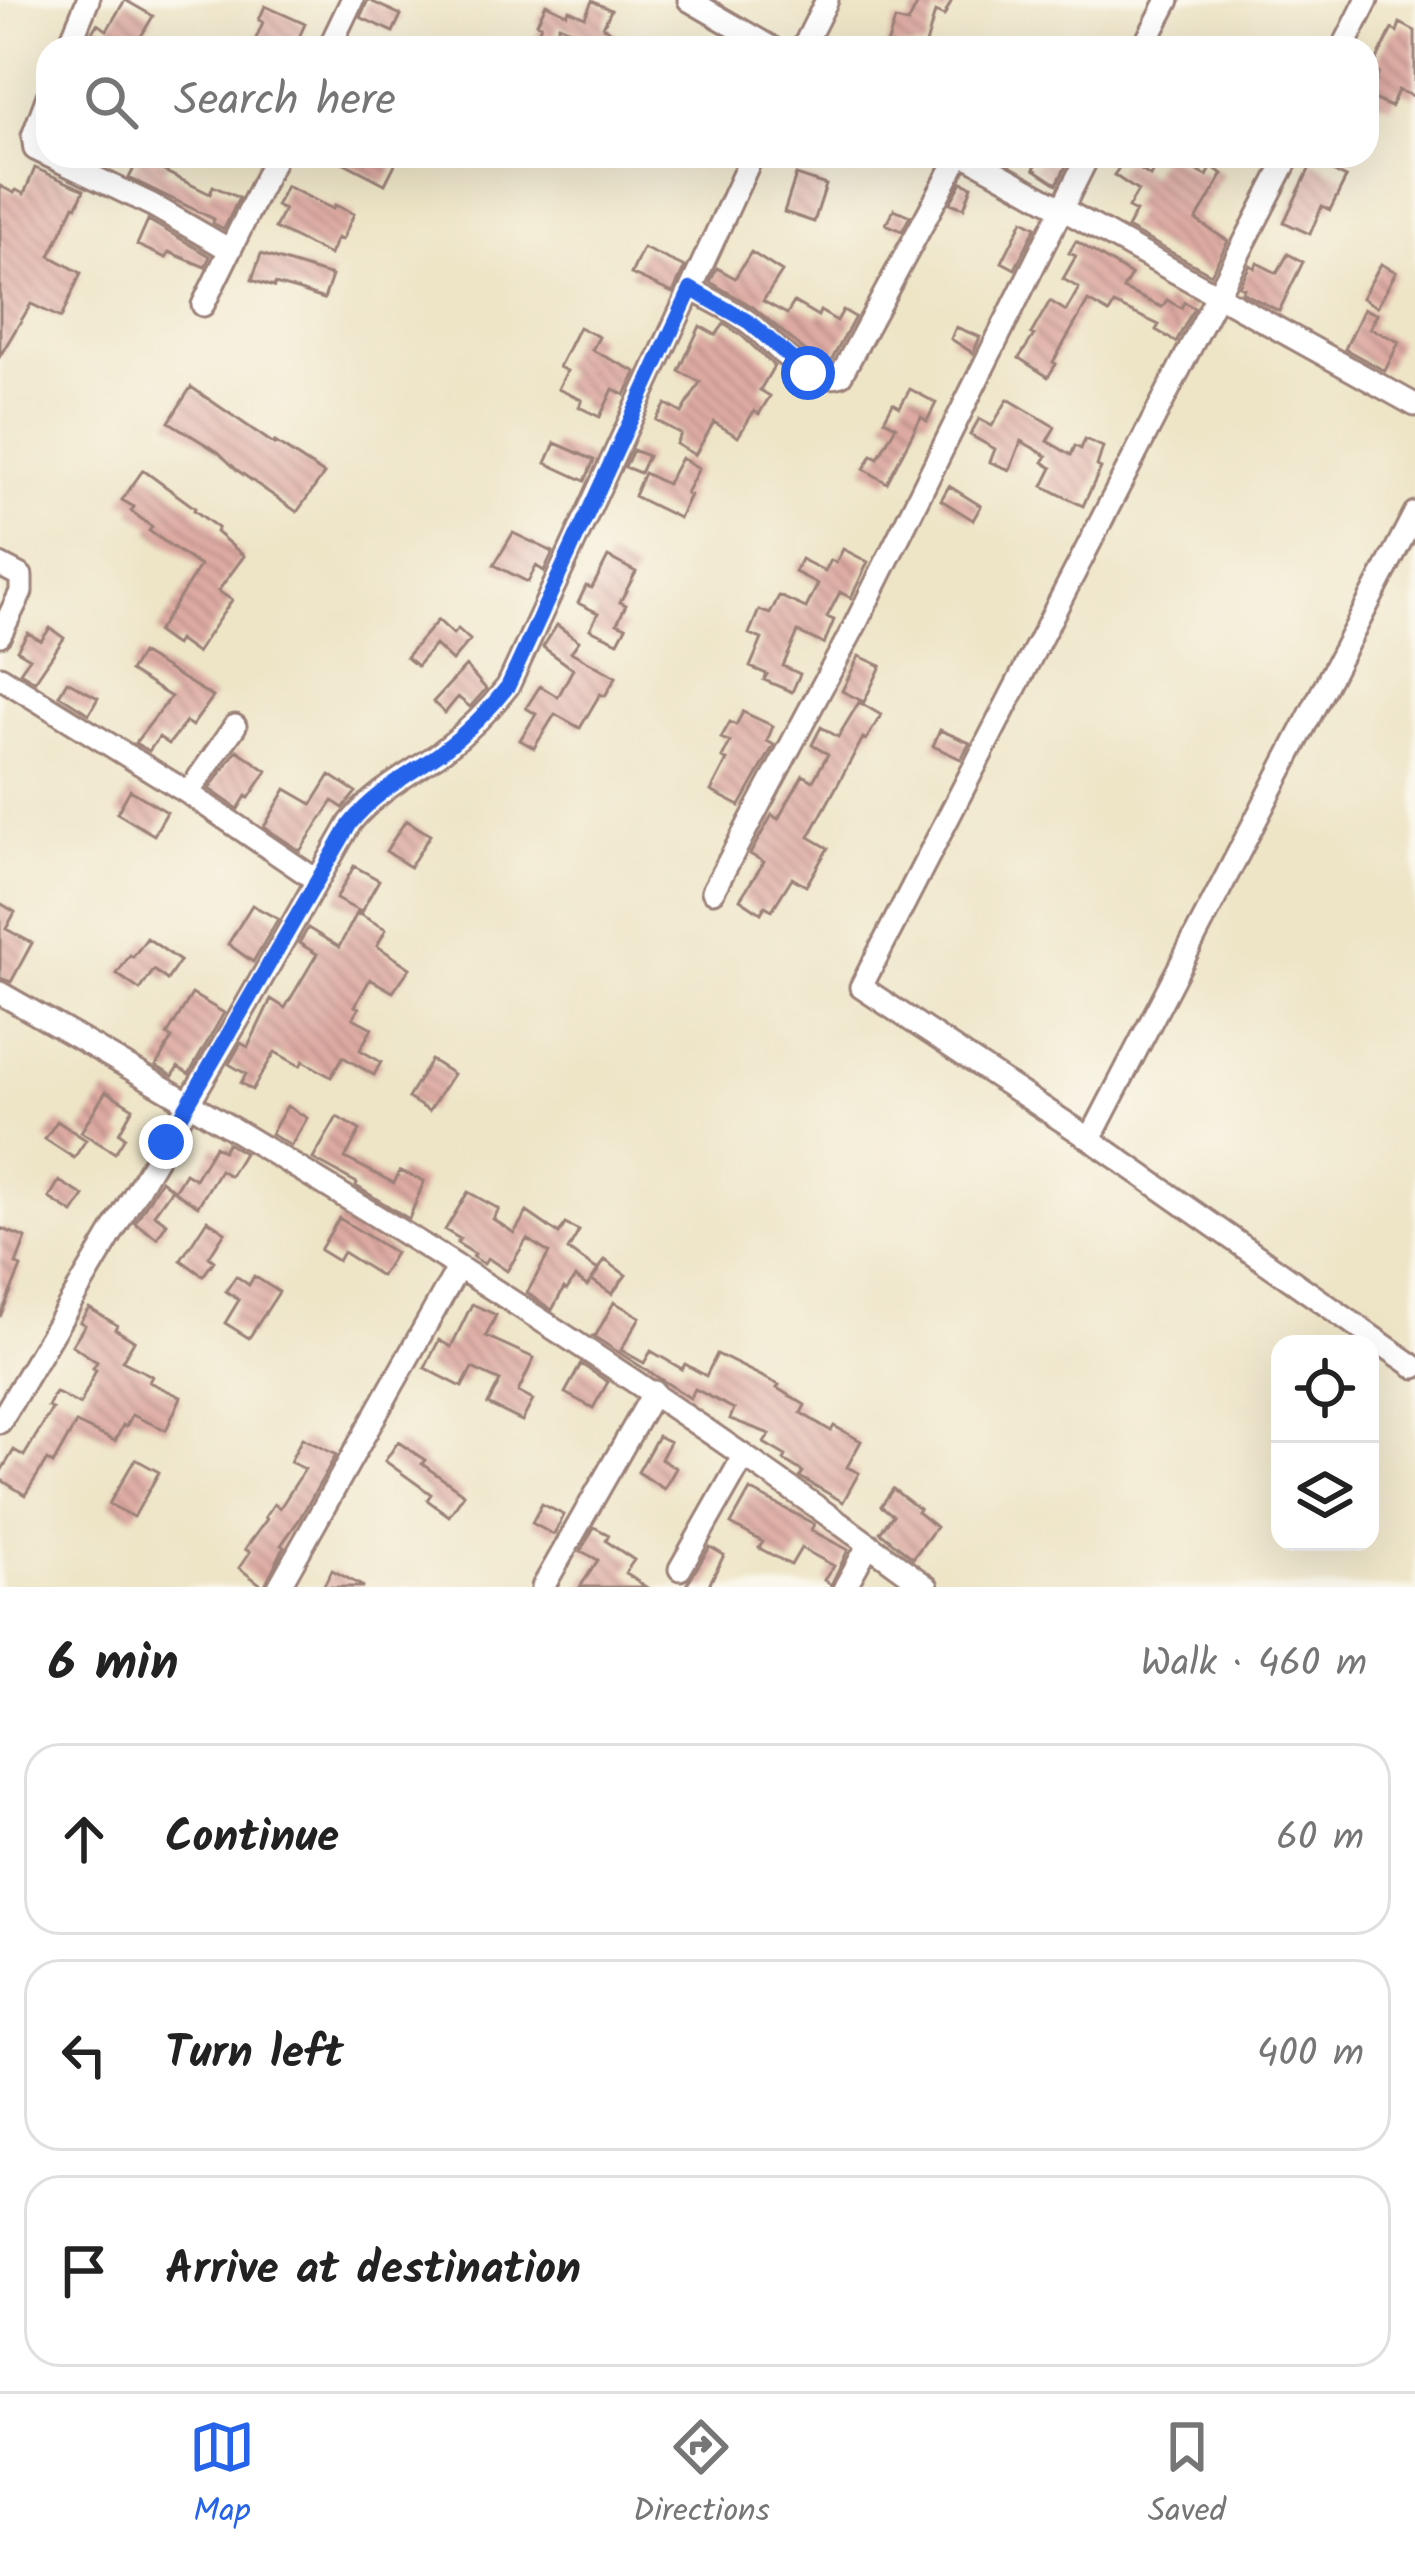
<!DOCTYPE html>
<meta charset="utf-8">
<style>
:root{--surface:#fff;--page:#f2f2f2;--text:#222;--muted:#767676;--line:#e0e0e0;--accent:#2563eb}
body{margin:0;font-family:Kalam,sans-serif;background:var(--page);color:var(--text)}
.controls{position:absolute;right:36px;bottom:36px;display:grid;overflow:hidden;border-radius:24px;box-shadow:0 12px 48px #0002}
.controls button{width:108px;height:108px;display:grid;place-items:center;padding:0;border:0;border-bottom:3px solid var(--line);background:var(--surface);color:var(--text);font:60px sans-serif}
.stop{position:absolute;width:36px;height:36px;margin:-27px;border:9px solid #2563eb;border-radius:50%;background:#fff}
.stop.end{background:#2563eb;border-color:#fff;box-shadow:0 3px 12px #0008}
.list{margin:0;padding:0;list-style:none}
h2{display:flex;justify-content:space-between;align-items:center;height:156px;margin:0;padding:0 48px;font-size:51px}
h2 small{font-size:39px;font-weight:400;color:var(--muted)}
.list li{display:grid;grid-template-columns:78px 1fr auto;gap:36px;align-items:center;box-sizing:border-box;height:192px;margin:0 24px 24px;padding:0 24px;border:3px solid var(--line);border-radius:36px}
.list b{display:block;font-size:45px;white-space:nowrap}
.list em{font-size:39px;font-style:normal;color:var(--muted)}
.icon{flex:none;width:66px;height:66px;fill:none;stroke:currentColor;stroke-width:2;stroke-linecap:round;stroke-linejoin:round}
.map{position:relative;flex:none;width:1415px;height:1587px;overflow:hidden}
.search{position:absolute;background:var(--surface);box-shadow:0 12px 48px #0002;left:36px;right:36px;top:36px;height:132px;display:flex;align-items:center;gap:30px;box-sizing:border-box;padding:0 42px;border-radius:36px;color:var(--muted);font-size:45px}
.sheet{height:804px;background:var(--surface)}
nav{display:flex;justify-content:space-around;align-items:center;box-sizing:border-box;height:168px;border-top:3px solid var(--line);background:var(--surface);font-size:33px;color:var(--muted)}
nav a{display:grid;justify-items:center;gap:6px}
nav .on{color:var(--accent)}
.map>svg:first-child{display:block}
.building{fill:url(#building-back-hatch)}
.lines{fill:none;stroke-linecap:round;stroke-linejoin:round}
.minor-casing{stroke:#9c8279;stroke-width:27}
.minor{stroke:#fff;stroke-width:21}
.route{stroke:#2563eb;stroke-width:15}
</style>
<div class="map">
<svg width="1415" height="1587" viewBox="0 0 1415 1587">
<defs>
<pattern id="building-back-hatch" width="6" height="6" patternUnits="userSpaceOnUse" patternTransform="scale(3)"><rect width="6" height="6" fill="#deaba3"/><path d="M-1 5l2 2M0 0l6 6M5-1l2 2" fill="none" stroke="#b68b85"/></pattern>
</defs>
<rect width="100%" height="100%" fill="#fbf7ec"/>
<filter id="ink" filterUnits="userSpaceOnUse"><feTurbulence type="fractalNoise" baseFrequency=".00833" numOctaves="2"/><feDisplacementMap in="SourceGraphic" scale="24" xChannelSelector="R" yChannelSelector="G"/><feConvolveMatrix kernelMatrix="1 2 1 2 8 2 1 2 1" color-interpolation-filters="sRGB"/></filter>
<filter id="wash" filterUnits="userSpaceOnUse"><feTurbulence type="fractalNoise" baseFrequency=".004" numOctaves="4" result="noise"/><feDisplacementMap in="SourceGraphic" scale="48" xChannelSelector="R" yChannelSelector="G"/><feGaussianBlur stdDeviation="2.7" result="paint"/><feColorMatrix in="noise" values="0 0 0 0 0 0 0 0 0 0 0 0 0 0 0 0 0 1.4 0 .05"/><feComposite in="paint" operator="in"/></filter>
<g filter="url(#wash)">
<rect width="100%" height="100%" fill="#eee5c7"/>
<g id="blocks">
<path class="building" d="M 125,0 L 153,16 L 136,45 L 124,38 L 119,48 L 108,48 L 89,37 L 97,24 L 107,30 Z
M 368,0 L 401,15 L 393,32 L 360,17 Z
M 912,0 L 952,0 L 944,16 L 935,12 L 925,48 L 886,48 L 895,20 L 908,23 L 918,3 Z
M 592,1 L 611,10 L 603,27 L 641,48 L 596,48 L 599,43 L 559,25 L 549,48 L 534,41 L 541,25 L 537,23 L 546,4 L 567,14 L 569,10 L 585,17 Z
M 265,6 L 305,24 L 294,48 L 252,48 L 263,22 L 259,20 Z
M 1400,23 L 1415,31 L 1415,97 L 1398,90 L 1391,107 L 1368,97 L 1379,73 L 1372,70 L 1392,29 L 1397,32 Z
M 140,156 L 151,156 L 168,164 L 164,171 L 210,194 L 213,186 L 239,198 L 224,229 L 213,223 L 214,219 L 129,178 Z
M 331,156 L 399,156 L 385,184 Z
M 1040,156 L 1071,156 L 1057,184 L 1034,169 Z
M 1161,156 L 1168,156 L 1207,176 L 1212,167 L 1223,174 L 1196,220 L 1228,241 L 1211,274 L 1127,228 L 1136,212 L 1128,208 L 1138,191 L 1114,175 L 1125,159 L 1150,176 Z
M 1313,161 L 1346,178 L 1330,210 L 1322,206 L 1310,234 L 1284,222 Z
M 35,168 L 84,190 L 77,206 L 74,205 L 50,256 L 81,273 L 61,318 L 31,304 L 0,356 L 0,186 L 14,193 L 16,190 L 24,194 Z
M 796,175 L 826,185 L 814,222 L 784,212 Z
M 962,182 L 972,186 L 964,208 L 950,203 Z
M 286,186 L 333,209 L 335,205 L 354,214 L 342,240 L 337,238 L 330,255 L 275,228 L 284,210 L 276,206 Z
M 894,209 L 910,216 L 902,231 L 886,224 Z
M 148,220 L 210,256 L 205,267 L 169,252 L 166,258 L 137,245 Z
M 1023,220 L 1036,227 L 1015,269 L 1002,262 Z
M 1076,241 L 1131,275 L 1123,289 L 1162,307 L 1167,300 L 1181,308 L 1184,302 L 1194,308 L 1176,342 L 1156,330 L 1159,325 L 1114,304 L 1109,313 L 1088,301 L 1053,362 L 1056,364 L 1048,377 L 1019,358 L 1034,335 L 1031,334 L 1050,301 L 1066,311 L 1079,288 L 1063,279 L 1076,256 L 1069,253 Z
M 643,248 L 685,267 L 673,293 L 631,274 Z
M 751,252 L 782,272 L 763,301 L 787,314 L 794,302 L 818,316 L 820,311 L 837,321 L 843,310 L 855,317 L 831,361 L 811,356 L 753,307 L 710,282 L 717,268 L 735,278 Z
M 261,254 L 332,276 L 324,299 L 297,290 L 275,284 L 274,287 L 252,280 Z
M 1288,254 L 1303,262 L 1279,311 L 1242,292 L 1244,288 L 1239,286 L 1250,265 L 1255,268 L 1257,263 L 1277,273 Z
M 1381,264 L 1396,272 L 1377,307 L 1362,298 Z
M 1364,309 L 1377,314 L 1370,328 L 1399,342 L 1385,371 L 1345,349 Z
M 724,324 L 742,336 L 774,366 L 760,390 L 770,396 L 759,414 L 754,411 L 738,437 L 714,422 L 695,455 L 676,444 L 681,434 L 656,420 L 666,404 L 682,413 L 700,382 L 679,371 L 700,326 L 716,335 Z
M 579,327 L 599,337 L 592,350 L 636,372 L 625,395 L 613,389 L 600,417 L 579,407 L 582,400 L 558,389 L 567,371 L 559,367 Z
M 956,327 L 980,337 L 973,353 L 951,339 Z
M 191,387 L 274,444 L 275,442 L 324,474 L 297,512 L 237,470 L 218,452 L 169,422 Z
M 910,389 L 936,403 L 927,421 L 921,417 L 887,483 L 864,469 L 872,455 L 878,458 L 896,426 L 884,420 L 893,403 L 900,407 Z
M 1008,399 L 1055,427 L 1047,441 L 1071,455 L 1075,446 L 1081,449 L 1085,439 L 1103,447 L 1097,466 L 1101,468 L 1083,506 L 1043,486 L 1052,468 L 1043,462 L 1047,456 L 1021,441 L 1010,470 L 990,462 L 995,449 L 970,435 L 979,419 L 992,426 Z
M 555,443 L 594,460 L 585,481 L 546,463 Z
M 633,450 L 648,456 L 640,473 L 625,467 Z
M 681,458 L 699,468 L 686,493 L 690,495 L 679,518 L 634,496 L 644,473 L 667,484 Z
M 143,470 L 195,508 L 194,510 L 218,528 L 216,532 L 244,556 L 218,591 L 232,600 L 196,653 L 178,640 L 175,645 L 157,632 L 200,566 L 149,531 L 152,527 L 131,511 L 134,507 L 122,500 Z
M 949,486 L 981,506 L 973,520 L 941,500 Z
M 513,533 L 553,552 L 544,571 L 536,566 L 528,582 L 494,565 Z
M 843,549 L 868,562 L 851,598 L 840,592 L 827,617 L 834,620 L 824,644 L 798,632 L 783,666 L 800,674 L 792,692 L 764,680 L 767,674 L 750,667 L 762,639 L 749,634 L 759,610 L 770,614 L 779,596 L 806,608 L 818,584 L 795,572 L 801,559 L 825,571 L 831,560 L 836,563 Z
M 608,557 L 636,572 L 620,602 L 626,605 L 617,623 L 626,627 L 618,642 L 590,629 L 598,613 L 578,603 L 586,586 L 592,588 Z
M 438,620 L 453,634 L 458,629 L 470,640 L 452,661 L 435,645 L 417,666 L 406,657 Z
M 557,625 L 579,641 L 571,652 L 616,677 L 605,696 L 600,694 L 580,728 L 555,714 L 534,748 L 520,740 L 536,714 L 526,708 L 540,686 L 558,697 L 573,669 L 543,647 Z
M 50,628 L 64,638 L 35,681 L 20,672 L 30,658 L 17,650 L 28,633 L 41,641 Z
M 141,653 L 213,697 L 192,726 L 186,722 L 169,744 L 159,737 L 149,751 L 135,743 L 171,697 L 130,671 Z
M 859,656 L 881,666 L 864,702 L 842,691 Z
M 466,666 L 486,689 L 470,707 L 458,697 L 445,713 L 433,702 Z
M 67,681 L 98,698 L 89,714 L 59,695 Z
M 859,702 L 881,715 L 866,740 L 863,738 L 809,837 L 828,848 L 806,886 L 792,878 L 772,910 L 765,906 L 761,913 L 740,899 L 764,862 L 750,854 L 772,815 L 778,819 L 803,775 L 813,781 L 828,754 L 812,745 L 821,727 L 838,737 Z
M 743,712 L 773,726 L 767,741 L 774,745 L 740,806 L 711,791 L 727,760 L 722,758 L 730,742 L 721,738 L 730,722 L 736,725 Z
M 940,730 L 970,743 L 961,759 L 933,746 Z
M 237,750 L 267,771 L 249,798 L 246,796 L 238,809 L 209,789 Z
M 330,775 L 356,792 L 343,808 L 333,801 L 300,851 L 264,827 L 286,789 L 312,804 Z
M 130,790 L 167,812 L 154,835 L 117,813 Z
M 406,820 L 430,835 L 410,867 L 386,851 Z
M 354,866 L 379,880 L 361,912 L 336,899 Z
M 0,903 L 15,912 L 6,929 L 32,943 L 11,982 L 0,978 Z
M 252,905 L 278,919 L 253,962 L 228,944 Z
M 357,913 L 386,929 L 377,946 L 410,968 L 393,992 L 370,979 L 355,1006 L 359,1008 L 353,1018 L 372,1028 L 360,1050 L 381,1062 L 374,1075 L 343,1057 L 331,1077 L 303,1061 L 300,1066 L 275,1052 L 252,1090 L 241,1083 L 246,1074 L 229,1064 L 241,1043 L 248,1047 L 271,999 L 285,1008 L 317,954 L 299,943 L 308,928 L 339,947 Z
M 147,938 L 180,961 L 167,980 L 154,970 L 140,990 L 117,974 L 130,955 L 133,957 Z
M 192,994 L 224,1013 L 189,1074 L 178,1067 L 173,1076 L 156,1066 L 172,1038 L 167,1035 Z
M 431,1060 L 453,1074 L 429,1111 L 408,1098 Z
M 106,1091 L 133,1108 L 119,1133 L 125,1137 L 115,1153 L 81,1132 Z
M 287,1106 L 307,1118 L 291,1146 L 271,1134 Z
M 337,1117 L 360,1130 L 345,1158 L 394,1183 L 400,1171 L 424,1181 L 409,1219 L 356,1186 L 357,1183 L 313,1159 Z
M 57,1121 L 86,1140 L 74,1158 L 45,1139 Z
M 227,1143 L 244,1153 L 230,1176 L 220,1170 L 198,1206 L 174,1191 L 185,1173 L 195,1179 L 215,1146 L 223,1151 Z
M 161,1180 L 172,1189 L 154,1214 L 167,1223 L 157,1238 L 135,1223 Z
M 59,1181 L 84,1196 L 73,1213 L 49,1198 Z
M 468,1192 L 499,1209 L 493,1219 L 514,1233 L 527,1212 L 559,1234 L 565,1224 L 579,1231 L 568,1250 L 598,1270 L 587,1286 L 575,1277 L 567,1290 L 564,1288 L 552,1310 L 527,1293 L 549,1253 L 527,1239 L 507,1271 L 488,1258 L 484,1264 L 473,1257 L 475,1254 L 457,1243 L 460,1239 L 445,1230 Z
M 339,1218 L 395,1253 L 381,1276 L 343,1252 L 338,1261 L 320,1250 Z
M 207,1220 L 225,1232 L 209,1257 L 214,1261 L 203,1276 L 181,1260 Z
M 0,1228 L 26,1238 L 16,1264 L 21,1267 L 0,1317 Z
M 605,1260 L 626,1275 L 612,1294 L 592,1280 Z
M 236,1276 L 249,1285 L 254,1276 L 279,1292 L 249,1338 L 225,1323 L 239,1300 L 226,1291 Z
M 614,1302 L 640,1317 L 621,1350 L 644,1363 L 651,1351 L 682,1369 L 685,1364 L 706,1376 L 717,1354 L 779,1385 L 777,1388 L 805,1405 L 801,1413 L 831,1431 L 834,1426 L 861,1441 L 847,1467 L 859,1473 L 843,1502 L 800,1477 L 803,1472 L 784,1460 L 786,1456 L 764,1443 L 770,1434 L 730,1419 L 734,1409 L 695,1389 L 690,1398 L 593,1336 L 596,1335 Z
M 472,1304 L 496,1315 L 486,1336 L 534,1358 L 518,1392 L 533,1400 L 522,1421 L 488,1404 L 500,1381 L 472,1368 L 462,1387 L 425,1368 L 439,1340 L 451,1347 Z
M 89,1308 L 117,1325 L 115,1329 L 134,1341 L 122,1361 L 152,1376 L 149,1382 L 181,1397 L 166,1430 L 132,1415 L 126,1427 L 123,1425 L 115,1441 L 76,1423 L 53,1464 L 47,1460 L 25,1495 L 0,1479 L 0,1473 L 14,1450 L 24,1456 L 52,1409 L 48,1407 L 55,1392 L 80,1405 L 96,1370 L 93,1368 L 97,1362 L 72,1345 L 85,1325 L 80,1322 Z
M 581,1364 L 608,1382 L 593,1408 L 565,1393 Z
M 658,1436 L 670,1442 L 661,1459 L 676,1468 L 664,1489 L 638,1472 Z
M 302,1438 L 336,1455 L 299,1520 L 281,1545 L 284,1547 L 264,1587 L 239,1568 L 250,1552 L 245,1549 L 267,1519 L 265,1517 L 274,1504 L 280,1508 L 305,1469 L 290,1462 Z
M 398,1442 L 425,1460 L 422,1464 L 464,1494 L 449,1516 L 427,1500 L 431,1494 L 385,1461 Z
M 135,1459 L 159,1472 L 134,1517 L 109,1504 Z
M 893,1489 L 919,1509 L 917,1512 L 936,1527 L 913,1558 L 880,1532 L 893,1515 L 881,1506 Z
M 750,1490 L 814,1524 L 811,1530 L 848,1550 L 831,1585 L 824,1580 L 834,1566 L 801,1548 L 791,1565 L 759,1548 L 763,1542 L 731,1524 Z
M 542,1504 L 564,1515 L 554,1535 L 532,1523 Z
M 594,1527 L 609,1535 L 606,1541 L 634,1560 L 625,1573 L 646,1587 L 580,1587 L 598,1560 L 581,1551 Z
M 710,1547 L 724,1555 L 708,1587 L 685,1587 Z
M 332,1570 L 364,1587 L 323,1587 Z"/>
</g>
</g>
<g filter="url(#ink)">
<use href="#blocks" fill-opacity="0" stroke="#9c8279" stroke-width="3"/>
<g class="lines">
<defs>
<path id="minor" d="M 689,0 L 772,48
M 68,48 L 88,0
M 329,48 L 352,0
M 803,48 L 827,0
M 1143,48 L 1168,0
M 1343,48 L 1367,0
M 48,96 L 33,136 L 35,149 L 152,205 L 230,250
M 967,156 L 1415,405
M 1289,156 L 861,987 L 1090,1139 L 1415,1367
M 691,289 C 711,300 733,310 751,324 C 776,344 806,387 841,375 L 959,156
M 203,305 L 276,156
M 0,565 L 21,576 L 21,592 L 0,635
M 0,677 L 188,793
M 235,726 L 188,793 L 316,880
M 713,891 L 854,627 L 1088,156
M 0,993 C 319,1175 632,1368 927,1587
M 1090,1139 L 1415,513
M 0,1422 L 239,1018 L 350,823 C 374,793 408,775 440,753 C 466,733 488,712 508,686 L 752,156
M 680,1569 L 744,1456
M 279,1587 L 458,1268
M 543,1587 L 654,1392
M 845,1587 L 869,1544"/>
</defs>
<use href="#minor" class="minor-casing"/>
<use href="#minor" class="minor"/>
</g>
</g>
<g class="lines" filter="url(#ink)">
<path class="route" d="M 166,1142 L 350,824 C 374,793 409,775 440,753 C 466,733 488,712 508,686 L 691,289 L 749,322 L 808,373"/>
</g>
</svg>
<div class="controls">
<button><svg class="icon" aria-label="locate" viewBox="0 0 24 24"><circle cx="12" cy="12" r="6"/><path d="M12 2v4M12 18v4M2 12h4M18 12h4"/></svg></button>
<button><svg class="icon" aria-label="layers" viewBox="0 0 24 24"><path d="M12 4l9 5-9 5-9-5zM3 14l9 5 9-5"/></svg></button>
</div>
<div class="stop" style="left:808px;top:373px"></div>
<div class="stop end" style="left:166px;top:1142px"></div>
<div class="search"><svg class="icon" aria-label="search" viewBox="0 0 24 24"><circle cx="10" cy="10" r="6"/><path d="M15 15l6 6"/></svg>Search here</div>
</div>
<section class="sheet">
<h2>6 min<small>Walk · 460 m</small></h2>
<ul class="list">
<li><svg class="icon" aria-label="ahead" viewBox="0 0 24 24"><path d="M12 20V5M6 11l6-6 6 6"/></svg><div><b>Continue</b></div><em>60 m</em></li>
<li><svg class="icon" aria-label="left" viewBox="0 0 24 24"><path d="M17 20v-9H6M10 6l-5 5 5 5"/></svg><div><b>Turn left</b></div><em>400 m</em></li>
<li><svg class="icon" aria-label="arrive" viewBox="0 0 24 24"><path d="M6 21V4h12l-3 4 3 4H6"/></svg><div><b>Arrive at destination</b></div></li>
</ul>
</section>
<nav>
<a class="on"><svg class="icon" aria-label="map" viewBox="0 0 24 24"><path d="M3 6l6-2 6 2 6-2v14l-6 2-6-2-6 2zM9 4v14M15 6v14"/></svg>Map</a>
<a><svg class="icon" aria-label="directions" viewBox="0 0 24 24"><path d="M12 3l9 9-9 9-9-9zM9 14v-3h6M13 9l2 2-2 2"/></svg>Directions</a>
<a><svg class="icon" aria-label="saved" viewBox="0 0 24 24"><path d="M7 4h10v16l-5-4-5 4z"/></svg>Saved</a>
</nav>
